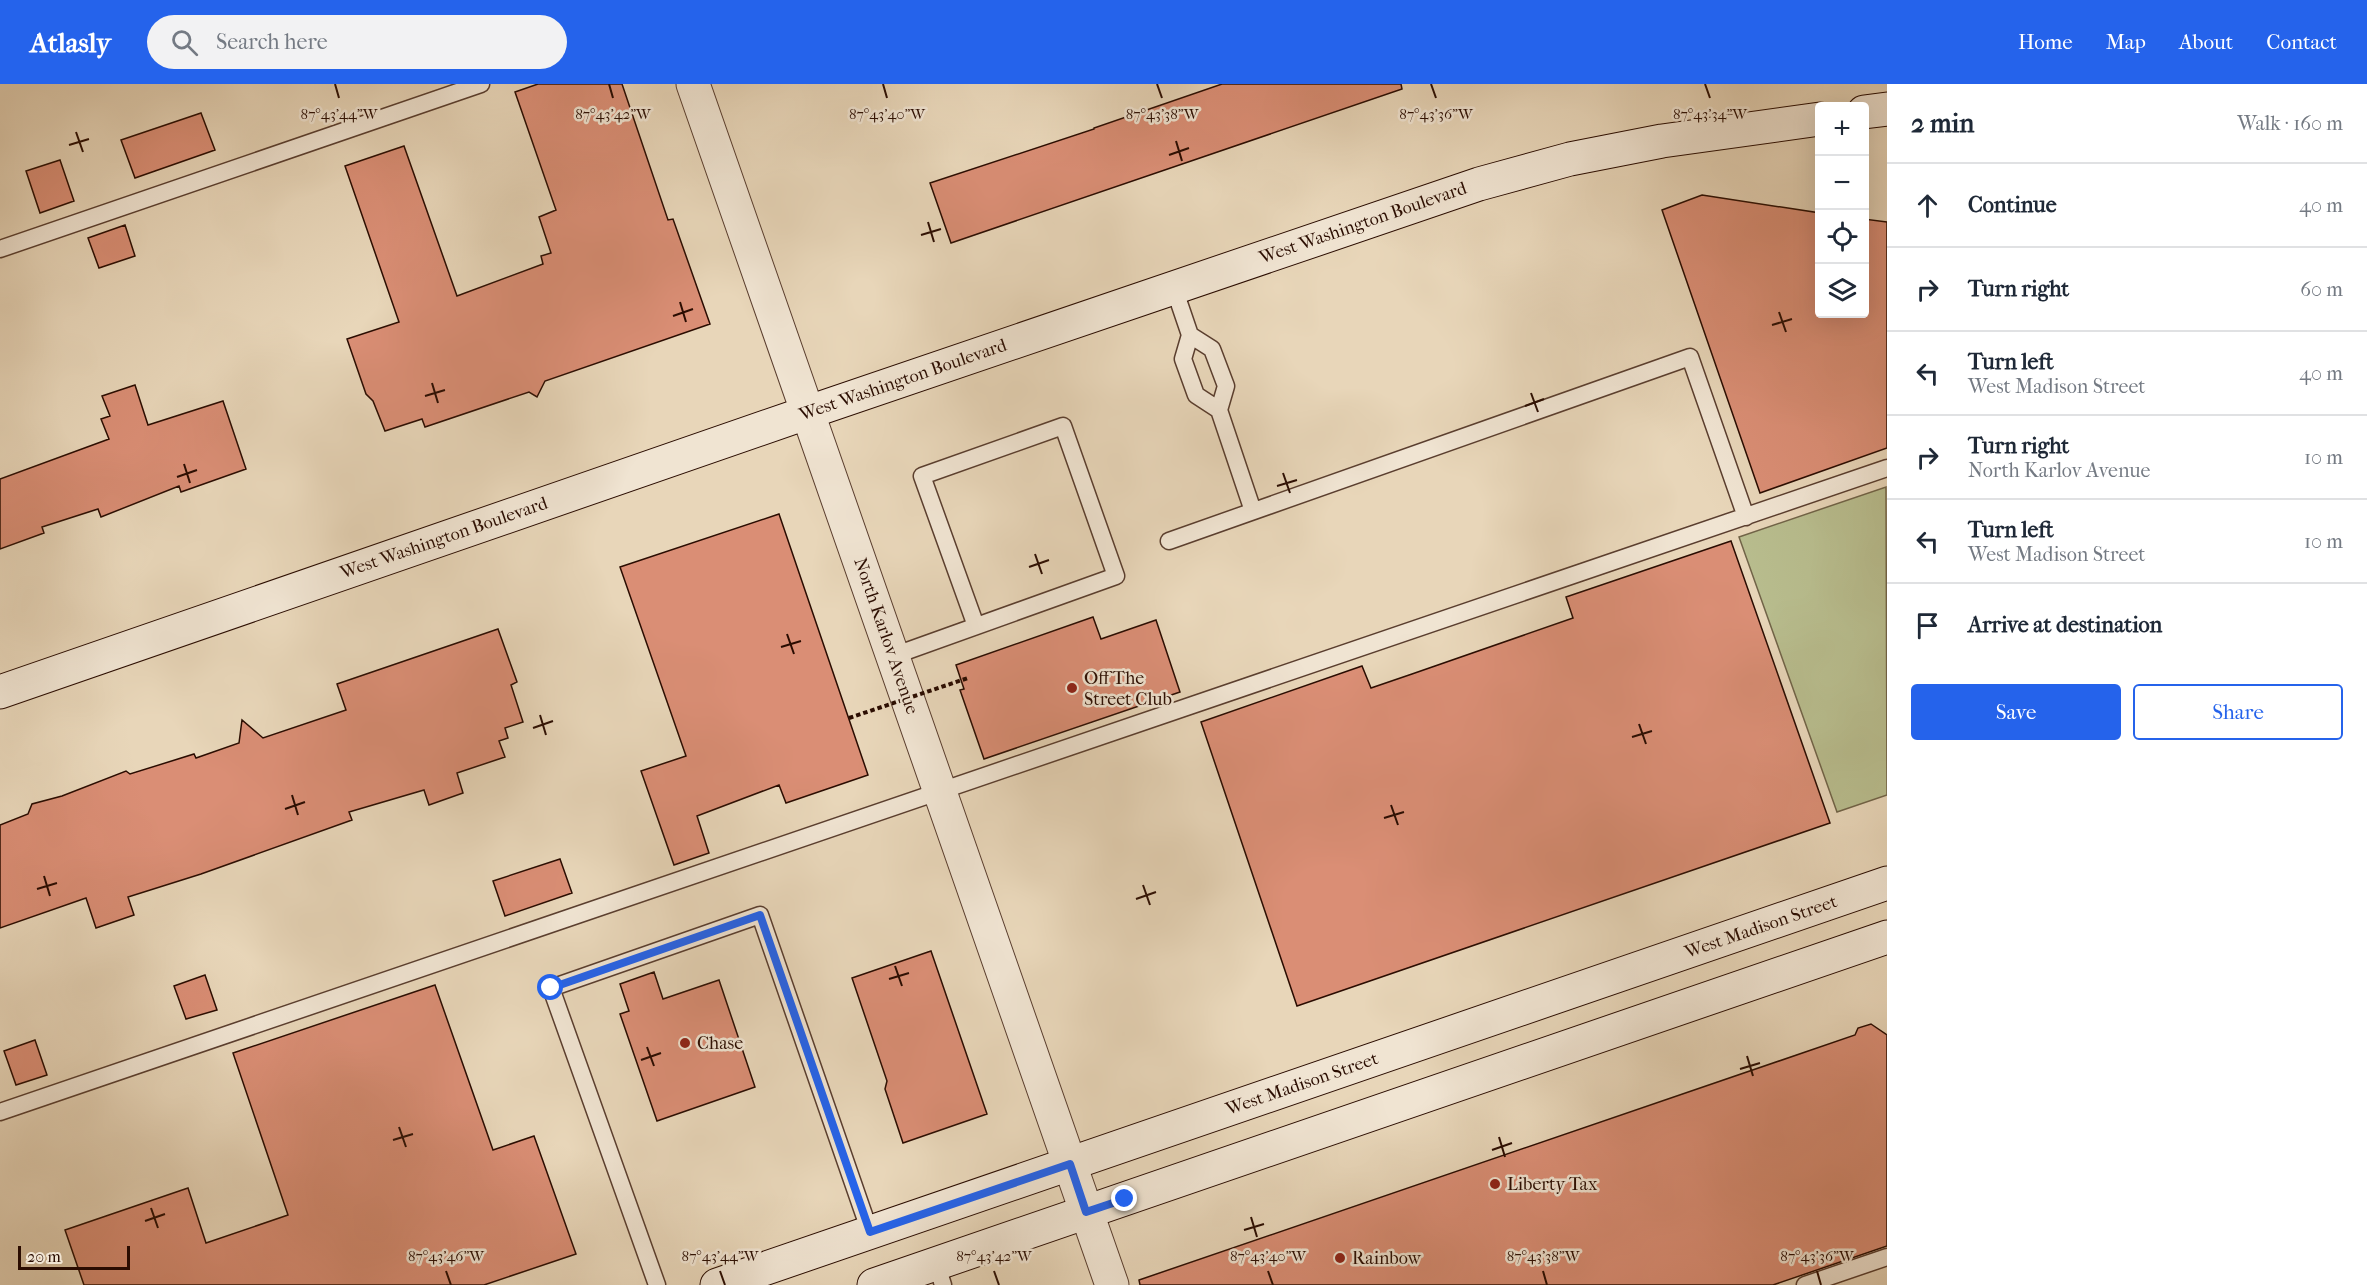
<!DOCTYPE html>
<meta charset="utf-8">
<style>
:root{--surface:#fff;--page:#f2f2f3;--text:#1f2937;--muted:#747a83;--line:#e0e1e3;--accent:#2563eb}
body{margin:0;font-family:"IM FELL French Canon",serif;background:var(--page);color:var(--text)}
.controls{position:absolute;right:18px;top:18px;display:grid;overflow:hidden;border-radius:6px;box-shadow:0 6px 24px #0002}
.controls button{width:54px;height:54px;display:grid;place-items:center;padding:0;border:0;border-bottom:2px solid var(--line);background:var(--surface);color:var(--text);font:30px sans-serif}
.scale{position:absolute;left:18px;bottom:15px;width:112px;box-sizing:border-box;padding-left:6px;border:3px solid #2a0c01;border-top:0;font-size:16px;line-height:21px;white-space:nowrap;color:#2a0c01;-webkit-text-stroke:4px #f0e4d2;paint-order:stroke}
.stop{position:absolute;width:18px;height:18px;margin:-14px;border:4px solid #2563eb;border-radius:50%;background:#fff}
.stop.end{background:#2563eb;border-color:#fff;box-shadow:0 2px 6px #0008}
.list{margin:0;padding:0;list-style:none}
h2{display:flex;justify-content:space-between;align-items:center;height:78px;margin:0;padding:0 24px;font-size:26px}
h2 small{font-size:20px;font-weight:400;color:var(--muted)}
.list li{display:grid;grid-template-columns:39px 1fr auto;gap:18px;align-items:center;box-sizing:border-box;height:84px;padding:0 24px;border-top:2px solid var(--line)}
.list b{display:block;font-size:22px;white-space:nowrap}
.list p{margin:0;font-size:20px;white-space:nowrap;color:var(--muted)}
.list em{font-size:20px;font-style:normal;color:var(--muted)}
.actions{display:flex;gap:12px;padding:18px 24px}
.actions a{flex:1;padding:14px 0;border:2px solid var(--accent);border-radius:6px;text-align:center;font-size:21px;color:var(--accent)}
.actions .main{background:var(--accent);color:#fff}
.icon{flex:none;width:33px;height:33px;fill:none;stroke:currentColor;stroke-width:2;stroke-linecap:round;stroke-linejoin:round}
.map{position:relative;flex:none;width:1887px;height:1201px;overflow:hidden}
header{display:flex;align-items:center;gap:36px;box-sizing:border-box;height:84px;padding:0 30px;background:var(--accent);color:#fff}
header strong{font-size:28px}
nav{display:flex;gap:33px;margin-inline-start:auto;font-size:21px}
.search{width:420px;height:54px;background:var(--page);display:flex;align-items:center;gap:15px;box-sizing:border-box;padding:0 21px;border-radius:33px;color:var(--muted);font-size:22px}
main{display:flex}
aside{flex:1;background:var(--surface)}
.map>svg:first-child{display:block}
.green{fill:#b8bd8e;stroke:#716448;stroke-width:1.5}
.building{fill:#da8e75;stroke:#2a0c01;stroke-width:1.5}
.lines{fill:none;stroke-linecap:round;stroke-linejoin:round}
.lane-casing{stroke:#5a3e2f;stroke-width:19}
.street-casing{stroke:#5a3e2f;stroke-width:35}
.secondary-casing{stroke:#2a0c01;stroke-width:35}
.lane{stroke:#f0e4d2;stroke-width:16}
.street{stroke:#f0e4d2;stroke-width:33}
.secondary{stroke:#f0e4d2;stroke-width:33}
.path-bridge{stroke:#2a0c01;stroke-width:4;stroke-dasharray:4.5 3;stroke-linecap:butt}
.route{stroke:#2563eb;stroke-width:8}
.ticks{fill:none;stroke:#2a0c01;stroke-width:2}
.poi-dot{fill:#8f2418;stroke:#f0e4d2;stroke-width:2}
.labels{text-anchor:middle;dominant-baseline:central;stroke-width:5;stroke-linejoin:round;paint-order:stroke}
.street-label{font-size:18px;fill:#2a0c01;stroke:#f0e4d2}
.poi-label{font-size:18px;fill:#2a0c01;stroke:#f0e4d2;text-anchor:start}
.ticks-label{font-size:15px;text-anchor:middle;fill:#2a0c01;stroke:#f0e4d2;stroke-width:5;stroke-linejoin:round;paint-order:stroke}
</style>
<header>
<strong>Atlasly</strong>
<div class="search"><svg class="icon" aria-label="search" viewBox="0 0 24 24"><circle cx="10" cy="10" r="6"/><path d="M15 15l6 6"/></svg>Search here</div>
<nav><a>Home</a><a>Map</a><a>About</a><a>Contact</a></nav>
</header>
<main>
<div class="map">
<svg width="1887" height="1201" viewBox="0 0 1887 1201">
<rect width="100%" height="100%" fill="#e8d6b9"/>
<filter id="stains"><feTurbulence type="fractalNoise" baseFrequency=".00333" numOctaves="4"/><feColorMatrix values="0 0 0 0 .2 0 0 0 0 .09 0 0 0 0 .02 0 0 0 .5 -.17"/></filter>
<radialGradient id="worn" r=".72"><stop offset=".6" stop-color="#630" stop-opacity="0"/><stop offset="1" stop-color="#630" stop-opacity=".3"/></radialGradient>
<path class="green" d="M 1886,403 L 1887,711 L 1837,728 L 1739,453 Z"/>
<path class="building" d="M 538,0 L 622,0 L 668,136 L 673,135 L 710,240 L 545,297 L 537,313 L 529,308 L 425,343 L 422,335 L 385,347 L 373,317 L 366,310 L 347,255 L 399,238 L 345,82 L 404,62 L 457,212 L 543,180 L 541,172 L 551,169 L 539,133 L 556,126 L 515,8 Z
M 1222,0 L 1401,0 L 1402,5 L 951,159 L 930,99 L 1094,45 L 1094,44 Z
M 201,29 L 215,66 L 135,94 L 121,56 Z
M 60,76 L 74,117 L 40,129 L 26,87 Z
M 1702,111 L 1820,129 L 1820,230 L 1864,230 L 1864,135 L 1887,138 L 1887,364 L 1760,409 L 1662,126 Z
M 125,141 L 135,172 L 99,184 L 88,154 Z
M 135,301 L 148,341 L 223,317 L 246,385 L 181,408 L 179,402 L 101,433 L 98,425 L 42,443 L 44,449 L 0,465 L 0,395 L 109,355 L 101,335 L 110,332 L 102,312 Z
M 779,430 L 868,691 L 786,719 L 779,701 L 697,732 L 709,769 L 674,781 L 641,687 L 686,672 L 620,483 Z
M 1731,457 L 1830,739 L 1297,922 L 1201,638 L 1362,582 L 1371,604 L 1412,590 L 1573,534 L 1566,513 Z
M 1093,533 L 1101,555 L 1156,536 L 1180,608 L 984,675 L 960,606 L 964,605 L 956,581 Z
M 498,545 L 517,598 L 511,601 L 523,638 L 505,644 L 508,654 L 499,657 L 505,673 L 457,689 L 463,709 L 429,721 L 424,706 L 349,728 L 352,736 L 201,790 L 128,813 L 134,831 L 96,844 L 86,814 L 0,844 L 0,741 L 28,730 L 32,720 L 62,712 L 126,687 L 130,690 L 194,670 L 196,674 L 239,659 L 242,636 L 263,654 L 346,626 L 337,600 Z
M 560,775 L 572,809 L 505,832 L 493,797 Z
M 931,867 L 987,1030 L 903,1059 L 885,1005 L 887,997 L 852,894 Z
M 654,888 L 663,915 L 719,896 L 755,1003 L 657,1037 L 620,930 L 629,927 L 620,900 Z
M 205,891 L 217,926 L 186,935 L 174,902 Z
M 435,901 L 493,1066 L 534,1052 L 576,1170 L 484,1201 L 84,1201 L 65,1146 L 188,1104 L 206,1159 L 288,1131 L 233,969 Z
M 1871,940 L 1887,951 L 1887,1162 L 1773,1201 L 1140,1201 L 1139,1196 L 1855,951 L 1858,944 Z
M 35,956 L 47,991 L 16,1001 L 4,967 Z"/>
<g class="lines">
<defs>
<path id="lane" d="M 0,165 L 481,0
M 1174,204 L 1190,251 L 1183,275 L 1196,311 L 1219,326 L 1226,302 L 1212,265 L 1190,251
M 1219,326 L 1253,427
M 1169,457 L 1690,273 L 1746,433
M 893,572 L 1116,492 L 1063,342 L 922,392 L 976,542
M 0,1028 L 1887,384
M 936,1179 L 943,1201
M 657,1201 L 551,904 L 760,831 L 870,1148
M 1805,1201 L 1887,1173"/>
<path id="street" d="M 693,0 L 1112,1201"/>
<path id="secondary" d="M 1864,28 L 1887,25
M 0,608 L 809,328 L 1479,100 L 1570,75 L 1662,57 L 1820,35
M 717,1201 L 1887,799
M 874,1201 L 1887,853"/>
</defs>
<use href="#lane" class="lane-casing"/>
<use href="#street" class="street-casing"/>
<use href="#secondary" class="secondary-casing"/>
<use href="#lane" class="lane"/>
<use href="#street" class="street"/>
<use href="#secondary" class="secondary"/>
<path class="path-bridge" d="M 849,634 L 968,594"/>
</g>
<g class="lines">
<path class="route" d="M 551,904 L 760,831 L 870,1148 L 1070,1080 L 1086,1128 L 1125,1115"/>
</g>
<path class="ticks" d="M 335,0 L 339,14M 609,0 L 613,14M 883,0 L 887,14M 1157,0 L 1162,14M 1431,0 L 1436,14M 1705,0 L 1710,14M 76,48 L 83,68M 1176,57 L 1182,77M 69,61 L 89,55M 1169,71 L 1189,64M 928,138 L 934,158M 921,151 L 941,145M 680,218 L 686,238M 1779,228 L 1786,248M 673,232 L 693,225M 1772,241 L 1792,235M 432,299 L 438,319M 1531,309 L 1538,328M 425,312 L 445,306M 1525,322 L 1544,315M 184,380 L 190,399M 1283,389 L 1290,409M 177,393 L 197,386M 1277,402 L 1297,396M 1035,470 L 1042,490M 1029,483 L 1049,476M 787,550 L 794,570M 781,563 L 801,557M 540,631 L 546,651M 1639,640 L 1646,660M 533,644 L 553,637M 1632,653 L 1652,647M 292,711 L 298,731M 1391,721 L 1398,741M 285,725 L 305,718M 1384,734 L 1404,728M 44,792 L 50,812M 1143,801 L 1150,821M 37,805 L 57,799M 1136,815 L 1156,808M 895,882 L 902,902M 889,895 L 909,889M 647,963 L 654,982M 1747,972 L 1753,992M 641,976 L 661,969M 1740,985 L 1760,979M 399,1043 L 406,1063M 1499,1053 L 1505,1073M 393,1056 L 413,1050M 1492,1066 L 1512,1059M 151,1124 L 158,1144M 1251,1133 L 1257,1153M 145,1137 L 165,1130M 1244,1146 L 1264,1140M 446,1187 L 451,1201M 720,1187 L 725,1201M 994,1187 L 999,1201M 1268,1187 L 1273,1201M 1543,1187 L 1547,1201M 1817,1187 L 1821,1201"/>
<g class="poi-dot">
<circle cx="1072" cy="604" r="6"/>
<circle cx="685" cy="959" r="6"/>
<circle cx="1495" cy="1100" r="6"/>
<circle cx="1340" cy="1174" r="6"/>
</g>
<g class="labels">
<g class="street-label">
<text transform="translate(1363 139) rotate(-19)">West Washington Boulevard</text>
<text transform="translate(903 296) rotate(-19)">West Washington Boulevard</text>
<text transform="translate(444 454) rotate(-19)">West Washington Boulevard</text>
<text transform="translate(886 552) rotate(71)">North Karlov Avenue</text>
<text transform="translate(1761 843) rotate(-19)">West Madison Street</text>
<text transform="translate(1302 1000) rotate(-19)">West Madison Street</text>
</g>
<g class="poi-label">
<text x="1084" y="594">Off The<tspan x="1084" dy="21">Street Club</tspan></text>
<text x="697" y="959">Chase</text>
<text x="1507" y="1100">Liberty Tax</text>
<text x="1352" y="1174">Rainbow</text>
</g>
</g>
<g class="ticks-label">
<text x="339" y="35">87°43'44"W</text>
<text x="613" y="35">87°43'42"W</text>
<text x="887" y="35">87°43'40"W</text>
<text x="1162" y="35">87°43'38"W</text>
<text x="1436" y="35">87°43'36"W</text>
<text x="1710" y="35">87°43'34"W</text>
<text x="446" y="1177">87°43'46"W</text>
<text x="720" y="1177">87°43'44"W</text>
<text x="994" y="1177">87°43'42"W</text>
<text x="1268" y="1177">87°43'40"W</text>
<text x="1543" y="1177">87°43'38"W</text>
<text x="1817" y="1177">87°43'36"W</text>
</g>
<rect width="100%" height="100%" filter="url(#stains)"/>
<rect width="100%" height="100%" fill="url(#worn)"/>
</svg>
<div class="controls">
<button>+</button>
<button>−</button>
<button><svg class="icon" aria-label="locate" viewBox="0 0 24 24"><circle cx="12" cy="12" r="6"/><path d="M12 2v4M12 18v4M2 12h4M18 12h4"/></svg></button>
<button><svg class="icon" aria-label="layers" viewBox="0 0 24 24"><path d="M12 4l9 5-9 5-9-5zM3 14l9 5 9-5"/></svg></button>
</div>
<div class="scale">20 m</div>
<div class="stop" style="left:551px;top:904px"></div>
<div class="stop end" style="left:1125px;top:1115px"></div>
</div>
<aside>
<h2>2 min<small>Walk · 160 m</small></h2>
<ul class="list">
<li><svg class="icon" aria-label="ahead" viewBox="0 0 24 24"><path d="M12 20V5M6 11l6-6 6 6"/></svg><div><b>Continue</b></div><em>40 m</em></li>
<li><svg class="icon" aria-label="right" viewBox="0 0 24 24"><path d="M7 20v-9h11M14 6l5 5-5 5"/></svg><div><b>Turn right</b></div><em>60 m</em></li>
<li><svg class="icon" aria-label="left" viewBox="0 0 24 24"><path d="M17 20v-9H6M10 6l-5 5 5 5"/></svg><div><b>Turn left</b><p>West Madison Street</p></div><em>40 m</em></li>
<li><svg class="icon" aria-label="right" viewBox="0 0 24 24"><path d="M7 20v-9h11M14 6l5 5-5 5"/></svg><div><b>Turn right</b><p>North Karlov Avenue</p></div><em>10 m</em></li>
<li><svg class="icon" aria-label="left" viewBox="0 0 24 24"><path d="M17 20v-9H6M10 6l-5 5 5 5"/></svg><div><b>Turn left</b><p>West Madison Street</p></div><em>10 m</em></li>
<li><svg class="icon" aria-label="arrive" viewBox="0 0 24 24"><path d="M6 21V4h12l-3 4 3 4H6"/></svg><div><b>Arrive at destination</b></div></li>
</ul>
<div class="actions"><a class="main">Save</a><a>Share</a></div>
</aside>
</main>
